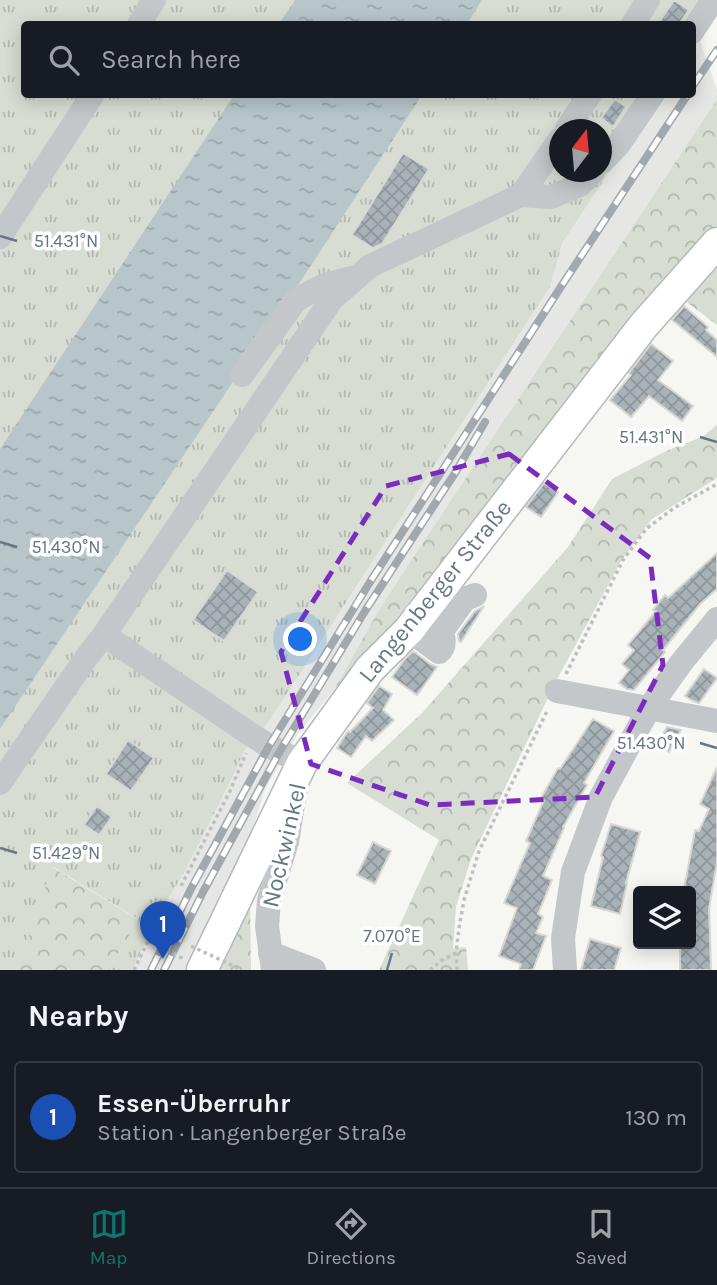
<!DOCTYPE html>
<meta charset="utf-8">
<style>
:root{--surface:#171b24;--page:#20242c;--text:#f1f3f6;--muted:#9ea1a6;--line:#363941;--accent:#0f766e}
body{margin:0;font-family:Karla,sans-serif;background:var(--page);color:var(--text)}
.controls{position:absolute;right:21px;bottom:21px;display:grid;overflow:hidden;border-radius:7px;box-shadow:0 4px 18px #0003}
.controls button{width:63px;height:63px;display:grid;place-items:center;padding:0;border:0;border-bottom:2px solid var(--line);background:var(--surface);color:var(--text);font:35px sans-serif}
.compass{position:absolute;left:549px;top:119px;width:63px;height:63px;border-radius:50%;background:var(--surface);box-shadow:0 4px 18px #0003;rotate:16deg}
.you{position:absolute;left:301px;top:640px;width:24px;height:24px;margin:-18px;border:5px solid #fff;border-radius:50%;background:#1a73e8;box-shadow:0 0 0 10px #1a73e833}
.badge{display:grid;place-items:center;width:46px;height:46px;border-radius:50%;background:var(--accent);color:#fff;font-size:23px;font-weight:700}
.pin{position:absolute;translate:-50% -58px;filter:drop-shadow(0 2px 4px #0008)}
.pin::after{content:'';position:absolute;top:37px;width:24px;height:21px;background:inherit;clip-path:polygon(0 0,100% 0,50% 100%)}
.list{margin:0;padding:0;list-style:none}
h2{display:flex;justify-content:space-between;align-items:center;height:91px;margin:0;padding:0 28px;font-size:30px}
h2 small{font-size:23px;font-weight:400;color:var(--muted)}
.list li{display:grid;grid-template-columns:46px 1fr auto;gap:21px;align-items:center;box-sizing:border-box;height:112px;margin:0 14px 14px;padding:0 14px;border:2px solid var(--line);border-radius:7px}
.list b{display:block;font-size:26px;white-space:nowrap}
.list p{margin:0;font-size:23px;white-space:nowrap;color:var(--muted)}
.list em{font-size:23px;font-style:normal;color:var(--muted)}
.icon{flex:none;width:38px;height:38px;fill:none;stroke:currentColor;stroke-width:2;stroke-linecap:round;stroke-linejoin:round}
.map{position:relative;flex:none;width:717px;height:970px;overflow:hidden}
.search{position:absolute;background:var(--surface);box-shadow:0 4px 18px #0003;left:21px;right:21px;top:21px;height:77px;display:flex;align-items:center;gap:18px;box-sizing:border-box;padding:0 24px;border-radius:7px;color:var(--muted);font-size:26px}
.sheet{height:217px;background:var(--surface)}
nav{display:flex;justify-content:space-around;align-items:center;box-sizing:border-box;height:98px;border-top:2px solid var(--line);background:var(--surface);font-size:19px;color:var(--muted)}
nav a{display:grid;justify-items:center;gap:4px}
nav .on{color:var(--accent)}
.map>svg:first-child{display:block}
.built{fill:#e6e7e5}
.grass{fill:url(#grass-tufts);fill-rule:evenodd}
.forest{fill:url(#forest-crowns)}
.water{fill:url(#water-ripples)}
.building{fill:url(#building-cross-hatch);stroke:#d7d7d5;stroke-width:2}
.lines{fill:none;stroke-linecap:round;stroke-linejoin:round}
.major-casing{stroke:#b4b9bc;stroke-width:33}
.path{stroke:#bdbfc1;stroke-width:3.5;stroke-dasharray:3.5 3.5;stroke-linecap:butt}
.minor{stroke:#c3c7ca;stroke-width:24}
.major{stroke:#fff;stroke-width:30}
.rail-casing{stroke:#a1a9ae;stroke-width:8}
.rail{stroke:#fff;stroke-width:5;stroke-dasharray:16;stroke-linecap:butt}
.path-bridge{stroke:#bdbfc1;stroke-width:3.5;stroke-dasharray:3.5 3.5;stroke-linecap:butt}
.marked{fill:none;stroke:#7b2cbf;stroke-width:5;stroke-dasharray:14 9;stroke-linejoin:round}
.ticks{fill:none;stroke:#647784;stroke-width:2.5}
.labels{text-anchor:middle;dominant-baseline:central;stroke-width:7;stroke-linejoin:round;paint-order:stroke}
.street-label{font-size:24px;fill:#647784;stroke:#fff}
.ticks-label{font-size:18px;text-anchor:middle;fill:#647784;stroke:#fff;stroke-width:7;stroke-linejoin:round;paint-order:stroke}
</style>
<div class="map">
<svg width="717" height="970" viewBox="0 0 717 970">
<defs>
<pattern id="grass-tufts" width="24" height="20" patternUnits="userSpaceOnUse" patternTransform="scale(1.75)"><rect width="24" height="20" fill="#d7ddd3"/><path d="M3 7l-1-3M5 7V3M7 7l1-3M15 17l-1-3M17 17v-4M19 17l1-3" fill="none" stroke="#b2b8b1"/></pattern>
<pattern id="forest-crowns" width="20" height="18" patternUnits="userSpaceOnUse" patternTransform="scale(1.75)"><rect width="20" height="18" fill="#d7ddd3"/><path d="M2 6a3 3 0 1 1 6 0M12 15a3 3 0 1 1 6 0" fill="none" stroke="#b2b8b1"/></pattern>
<pattern id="water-ripples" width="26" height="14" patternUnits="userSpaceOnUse" patternTransform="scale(1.75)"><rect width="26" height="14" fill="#b8c6c9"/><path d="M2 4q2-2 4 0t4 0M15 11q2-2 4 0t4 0" fill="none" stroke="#99a6a9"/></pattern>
<pattern id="building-cross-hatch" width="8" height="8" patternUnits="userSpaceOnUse" patternTransform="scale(1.75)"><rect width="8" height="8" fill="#a9b2b7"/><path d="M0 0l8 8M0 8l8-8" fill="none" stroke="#8d969a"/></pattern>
</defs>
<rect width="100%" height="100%" fill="#f6f6f2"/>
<path class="built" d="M 698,34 L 717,90 L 717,99 L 383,603 L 335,688 L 298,734 L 265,789 L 235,890 L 197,970 L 132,970 L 155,921 L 185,871 L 232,778 L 244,751 L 270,720 L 550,287 L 562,244 L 659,95 L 692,94 L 693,43 Z"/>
<path class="grass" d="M 0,0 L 717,0 L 692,24 L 24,24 L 24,94 L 659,95 L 562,244 L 550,287 L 270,720 L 244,751 L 232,778 L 185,871 L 155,921 L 132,970 L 107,970 L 138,919 L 53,867 L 17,970 L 0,970 ZM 560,130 L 602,130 L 602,172 L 560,172 Z"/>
<path class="forest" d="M 717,99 L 717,233 L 644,304 L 375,647 L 335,688 L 383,603 Z
M 717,262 L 717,325 L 684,300 Z
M 717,425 L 717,478 L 652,519 L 621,561 L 555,683 L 471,859 L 456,907 L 453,949 L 466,947 L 468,970 L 379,970 L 439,840 L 347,783 L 422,713 L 568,547 L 612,479 L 666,451 L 702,437 Z
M 52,867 L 139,920 L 107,970 L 17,970 Z
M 250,896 L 251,970 L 212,970 Z"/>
<path class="water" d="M 295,0 L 482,0 L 467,24 L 279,24 Z
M 234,95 L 422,95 L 306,273 L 0,729 L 0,449 Z"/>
<path class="building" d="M 674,0 L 689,10 L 679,24 L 658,24 Z
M 615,99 L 626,107 L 613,127 L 601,118 Z
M 403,153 L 429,169 L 382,244 L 373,248 L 352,235 Z
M 684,306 L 708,327 L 706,330 L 717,340 L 717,357 L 672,320 Z
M 651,344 L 673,361 L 658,380 L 693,406 L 682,421 L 649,396 L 631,417 L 610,400 L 631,375 L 629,373 Z
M 544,483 L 558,492 L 541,517 L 526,507 Z
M 717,553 L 717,589 L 700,604 L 663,650 L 665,652 L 634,690 L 627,689 L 619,683 L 629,670 L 622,664 L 634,650 L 628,645 L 656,611 L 653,610 L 665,595 L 668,598 Z
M 227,570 L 258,592 L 224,641 L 193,620 Z
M 484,606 L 461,642 L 459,641 L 458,634 L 475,611 Z
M 413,651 L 430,664 L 437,667 L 417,695 L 392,677 L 404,660 Z
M 704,669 L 717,678 L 699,703 L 693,701 L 685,696 Z
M 379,686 L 392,694 L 383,710 L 394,720 L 372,741 L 366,736 L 351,757 L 337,748 L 348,731 L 350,732 L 373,708 L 367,703 Z
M 593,719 L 614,731 L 584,783 L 587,785 L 563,827 L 564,828 L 543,876 L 552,880 L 538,914 L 543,917 L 536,933 L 546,936 L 533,970 L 519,970 L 521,964 L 499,956 L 517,908 L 504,903 L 530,843 L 526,841 L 544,800 L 541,798 L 558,768 L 560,769 Z
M 667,727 L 681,730 L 669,752 L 657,745 Z
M 128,740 L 154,758 L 131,791 L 106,774 Z
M 717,767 L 717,862 L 709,908 L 711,970 L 680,970 L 680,944 L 691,944 L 691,890 L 684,889 L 695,830 L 699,831 L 709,809 L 700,804 Z
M 97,806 L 112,817 L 99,835 L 84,825 Z
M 611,824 L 640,832 L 626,883 L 627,883 L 620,914 L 591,906 L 603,857 L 601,856 Z
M 373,842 L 391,851 L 375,884 L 357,875 Z
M 590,939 L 621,948 L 614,970 L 581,970 Z"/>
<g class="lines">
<defs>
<path id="major" d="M 202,970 L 302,763 L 370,669 L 409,630 L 644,325 L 717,243"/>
</defs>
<use href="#major" class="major-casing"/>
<path class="path" d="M 566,674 L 623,560 L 646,529 L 674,508 L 717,484
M 181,886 L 230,791 L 246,753
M 134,970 L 148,941
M 430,970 L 442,960 L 456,953
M 457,970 L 456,953 L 459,928 L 464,900 L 479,851 L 548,709"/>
<path class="minor" d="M 139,24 L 154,0
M 633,24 L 648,0
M 692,32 L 713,0
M 566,130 L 590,94
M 602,162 L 619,144 L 653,94
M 521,195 L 551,197 L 580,185 L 593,172
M 0,237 L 93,94
M 242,375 L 296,300 L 324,285 L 351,278
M 409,630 L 439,652 C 446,647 444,638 442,631 L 465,599 L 475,595
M 104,635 L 250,734 L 269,746 L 302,763 L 294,798 L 287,842 L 269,900 L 267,926 L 273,970
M 557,691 L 717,721
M 0,783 L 86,658 L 104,635 L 332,299 L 370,266 L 521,195 L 560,139
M 270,953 L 314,970
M 565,970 L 563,938 L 573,872 L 601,797 L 649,708 L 681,663 L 717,619"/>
<use href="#major" class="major"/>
<defs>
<path id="rail" d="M 692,87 L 717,50
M 151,970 L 192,887 L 269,746 L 370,582 L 566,279 L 688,94
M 164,970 L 203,892 L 280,751 L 365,611 L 455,473 L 485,422"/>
</defs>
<use href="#rail" class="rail-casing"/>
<use href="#rail" class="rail"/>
<path class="path-bridge" d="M 148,941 L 184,959
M 191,946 L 242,970"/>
</g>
<path class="marked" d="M 509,454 L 650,558 L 663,665 L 595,797 L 430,805 L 311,764 L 281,652 L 386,486 Z"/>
<path class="ticks" d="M 0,236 L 17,241M 700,437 L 717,442M 0,542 L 17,547M 700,743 L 717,748M 0,848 L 17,853M 387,970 L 392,953"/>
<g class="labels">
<g class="street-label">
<text transform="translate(435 591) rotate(-51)">Langenberger Straße</text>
<text transform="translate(284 845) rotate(-77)">Nockwinkel</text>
</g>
</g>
<g class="ticks-label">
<text x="66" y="247">51.431°N</text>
<text x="651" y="443">51.431°N</text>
<text x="66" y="553">51.430°N</text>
<text x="651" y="749">51.430°N</text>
<text x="66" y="859">51.429°N</text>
<text x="392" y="942">7.070°E</text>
</g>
</svg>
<div class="controls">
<button><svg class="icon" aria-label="layers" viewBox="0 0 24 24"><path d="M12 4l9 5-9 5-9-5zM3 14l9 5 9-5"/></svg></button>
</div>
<svg class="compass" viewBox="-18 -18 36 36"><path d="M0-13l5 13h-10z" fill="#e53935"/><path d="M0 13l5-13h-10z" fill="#9ea1a6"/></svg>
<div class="you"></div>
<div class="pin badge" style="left:163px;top:959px;background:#1a4fb4">1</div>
<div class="search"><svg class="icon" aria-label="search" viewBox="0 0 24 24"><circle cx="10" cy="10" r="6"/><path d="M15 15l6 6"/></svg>Search here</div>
</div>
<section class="sheet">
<h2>Nearby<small></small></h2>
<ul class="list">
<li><span class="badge" style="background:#1a4fb4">1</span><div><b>Essen-Überruhr</b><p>Station · Langenberger Straße</p></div><em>130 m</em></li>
</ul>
</section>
<nav>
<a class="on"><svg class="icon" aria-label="map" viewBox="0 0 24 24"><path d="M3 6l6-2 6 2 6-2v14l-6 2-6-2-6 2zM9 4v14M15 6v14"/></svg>Map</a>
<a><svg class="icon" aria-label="directions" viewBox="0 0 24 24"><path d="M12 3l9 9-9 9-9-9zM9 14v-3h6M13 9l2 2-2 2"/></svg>Directions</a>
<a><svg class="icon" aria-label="saved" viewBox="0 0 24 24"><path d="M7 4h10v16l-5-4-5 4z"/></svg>Saved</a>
</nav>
